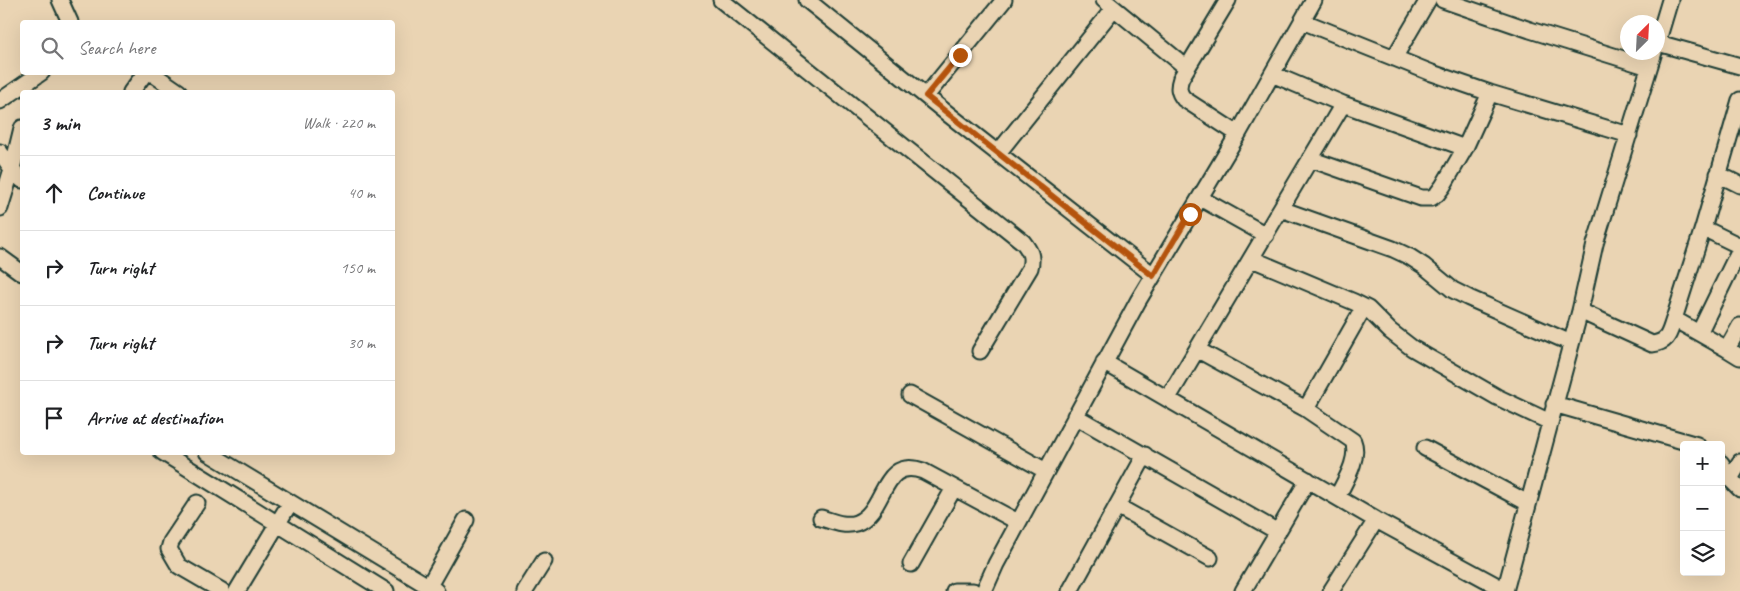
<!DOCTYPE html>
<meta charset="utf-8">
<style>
:root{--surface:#fff;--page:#f6f6f6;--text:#202124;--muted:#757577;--line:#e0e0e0}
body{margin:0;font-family:Caveat,sans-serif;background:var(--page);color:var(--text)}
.controls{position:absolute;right:15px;bottom:15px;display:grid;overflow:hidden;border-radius:5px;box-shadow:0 5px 20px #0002}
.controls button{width:45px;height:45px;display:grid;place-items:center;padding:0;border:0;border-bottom:1px solid var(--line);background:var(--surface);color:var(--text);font:25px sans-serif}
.compass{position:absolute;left:1620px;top:15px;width:45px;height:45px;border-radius:50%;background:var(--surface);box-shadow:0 5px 20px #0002;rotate:24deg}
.stop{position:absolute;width:15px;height:15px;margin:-11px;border:4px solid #b45309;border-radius:50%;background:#fff}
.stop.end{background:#b45309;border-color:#fff;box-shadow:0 1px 5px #0008}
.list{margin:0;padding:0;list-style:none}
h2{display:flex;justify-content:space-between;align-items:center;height:65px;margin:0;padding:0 20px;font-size:21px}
h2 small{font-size:16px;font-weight:400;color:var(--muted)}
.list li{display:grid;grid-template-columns:32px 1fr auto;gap:15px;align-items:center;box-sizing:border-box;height:75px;padding:0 20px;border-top:1px solid var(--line)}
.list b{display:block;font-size:19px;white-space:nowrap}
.list em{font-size:16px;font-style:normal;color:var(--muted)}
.icon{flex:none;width:28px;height:28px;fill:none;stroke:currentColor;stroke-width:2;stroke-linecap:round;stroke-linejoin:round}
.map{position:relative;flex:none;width:1740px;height:591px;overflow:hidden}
.search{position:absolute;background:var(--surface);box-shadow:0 5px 20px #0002;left:20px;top:20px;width:375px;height:55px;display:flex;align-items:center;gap:12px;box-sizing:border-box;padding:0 18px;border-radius:5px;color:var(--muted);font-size:19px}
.panel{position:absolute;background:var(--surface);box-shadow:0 5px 20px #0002;left:20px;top:90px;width:375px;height:365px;border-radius:5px}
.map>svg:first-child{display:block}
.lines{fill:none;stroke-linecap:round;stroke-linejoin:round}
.minor-casing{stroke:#1f3d34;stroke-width:19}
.minor{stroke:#ead4b3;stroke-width:15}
.route{stroke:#b45309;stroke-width:6}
</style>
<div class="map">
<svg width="1740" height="591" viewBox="0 0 1740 591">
<rect width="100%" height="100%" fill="#ead4b3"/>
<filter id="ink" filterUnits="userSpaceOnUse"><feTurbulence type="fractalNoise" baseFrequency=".02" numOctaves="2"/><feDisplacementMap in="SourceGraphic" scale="10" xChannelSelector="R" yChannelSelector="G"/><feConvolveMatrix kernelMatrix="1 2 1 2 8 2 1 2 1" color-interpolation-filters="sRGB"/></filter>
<g filter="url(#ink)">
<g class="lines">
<defs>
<path id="minor" d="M 60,0 L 70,22
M 721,0 L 1023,242 C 1030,251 1033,256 1030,268 L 980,351
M 807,0 L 948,114 L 1153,275
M 1104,0 L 1187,68
M 1228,0 L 1181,78 C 1178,87 1178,92 1184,99 L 1238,134
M 1443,0 L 1530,30 L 1649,67
M 1302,21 L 1432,73 L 1490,93 L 1629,135
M 1658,40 L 1670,0
M 1658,43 L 1740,66
M 1394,58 L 1428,0
M 150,72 L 179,92
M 1272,74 L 1343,104 L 1465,148
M 131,92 L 146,72
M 926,96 L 1004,0
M 1740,100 L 1703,228 L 1740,246
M 0,101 L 42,72
M 0,152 L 12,169 L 22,180
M 998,153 L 1114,8
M 1310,159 L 1421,198 L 1431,198 L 1437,194 L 1443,186 L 1465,148 L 1490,93
M 1718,174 L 1740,185
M 1200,198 L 1266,235
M 0,208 L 12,169 L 22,128
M 1281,209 L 1393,249 L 1410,257 L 1424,266 L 1453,290 L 1469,298 L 1571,343
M 1703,228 L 1674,319 L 1727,349 L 1740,326
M 0,257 L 22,273
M 1252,259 L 1354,302 L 1368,309 L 1390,331 L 1412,348 L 1497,397 L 1550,422
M 1580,311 L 1652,344 C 1669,342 1669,333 1674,319
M 1699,333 L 1740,249
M 1727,349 L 1740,357
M 1198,350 L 1306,409 L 1353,441 C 1360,458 1345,481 1337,497
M 1104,362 L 1376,520 L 1505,590
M 910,395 L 1046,471
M 1168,398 L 1343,104
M 1554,404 L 1697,445
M 1306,409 L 1364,307
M 1075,416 L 1278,532
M 1425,448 L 1528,503
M 162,452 L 386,591
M 207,452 L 436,591
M 1721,463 L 1730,479 L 1740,489
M 1730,479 L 1740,462
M 197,503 L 171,542 L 169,549 L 179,566 L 222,591
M 1117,506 L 1210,558
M 821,518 C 832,521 844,527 856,523 C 887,512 880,456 923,471 L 1018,522
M 911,564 L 954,488
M 237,591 L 290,503
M 426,591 L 466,520
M 525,591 L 544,561
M 954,591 L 973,591
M 984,591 L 996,564 L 1138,301 L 1238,134 L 1314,0
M 1070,591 L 1145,455
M 1243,591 L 1308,480
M 1331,591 L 1376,520
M 1505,591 L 1580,311 L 1595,244 L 1654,52"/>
</defs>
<use href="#minor" class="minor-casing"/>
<use href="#minor" class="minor"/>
</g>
</g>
<g class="lines" filter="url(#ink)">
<path class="route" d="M 960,55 L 926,96 L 1153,276 L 1190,214"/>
</g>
</svg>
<div class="controls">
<button>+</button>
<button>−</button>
<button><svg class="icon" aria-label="layers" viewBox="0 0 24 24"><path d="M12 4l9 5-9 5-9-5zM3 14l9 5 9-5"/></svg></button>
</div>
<svg class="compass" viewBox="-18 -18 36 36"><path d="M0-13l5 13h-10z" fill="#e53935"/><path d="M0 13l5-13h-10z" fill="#757577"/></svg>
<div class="stop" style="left:1190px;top:214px"></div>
<div class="stop end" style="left:960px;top:55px"></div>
<div class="search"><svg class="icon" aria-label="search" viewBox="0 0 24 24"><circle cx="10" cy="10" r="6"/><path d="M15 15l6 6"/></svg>Search here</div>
<section class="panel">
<h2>3 min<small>Walk · 220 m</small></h2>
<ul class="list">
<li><svg class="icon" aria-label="ahead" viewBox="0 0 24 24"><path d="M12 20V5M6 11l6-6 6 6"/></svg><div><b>Continue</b></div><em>40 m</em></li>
<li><svg class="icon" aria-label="right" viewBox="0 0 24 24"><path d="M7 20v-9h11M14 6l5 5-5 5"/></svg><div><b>Turn right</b></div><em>150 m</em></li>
<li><svg class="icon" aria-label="right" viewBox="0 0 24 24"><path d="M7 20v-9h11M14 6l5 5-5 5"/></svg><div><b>Turn right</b></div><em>30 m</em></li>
<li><svg class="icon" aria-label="arrive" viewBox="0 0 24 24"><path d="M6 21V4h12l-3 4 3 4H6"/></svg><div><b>Arrive at destination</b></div></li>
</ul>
</section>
</div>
